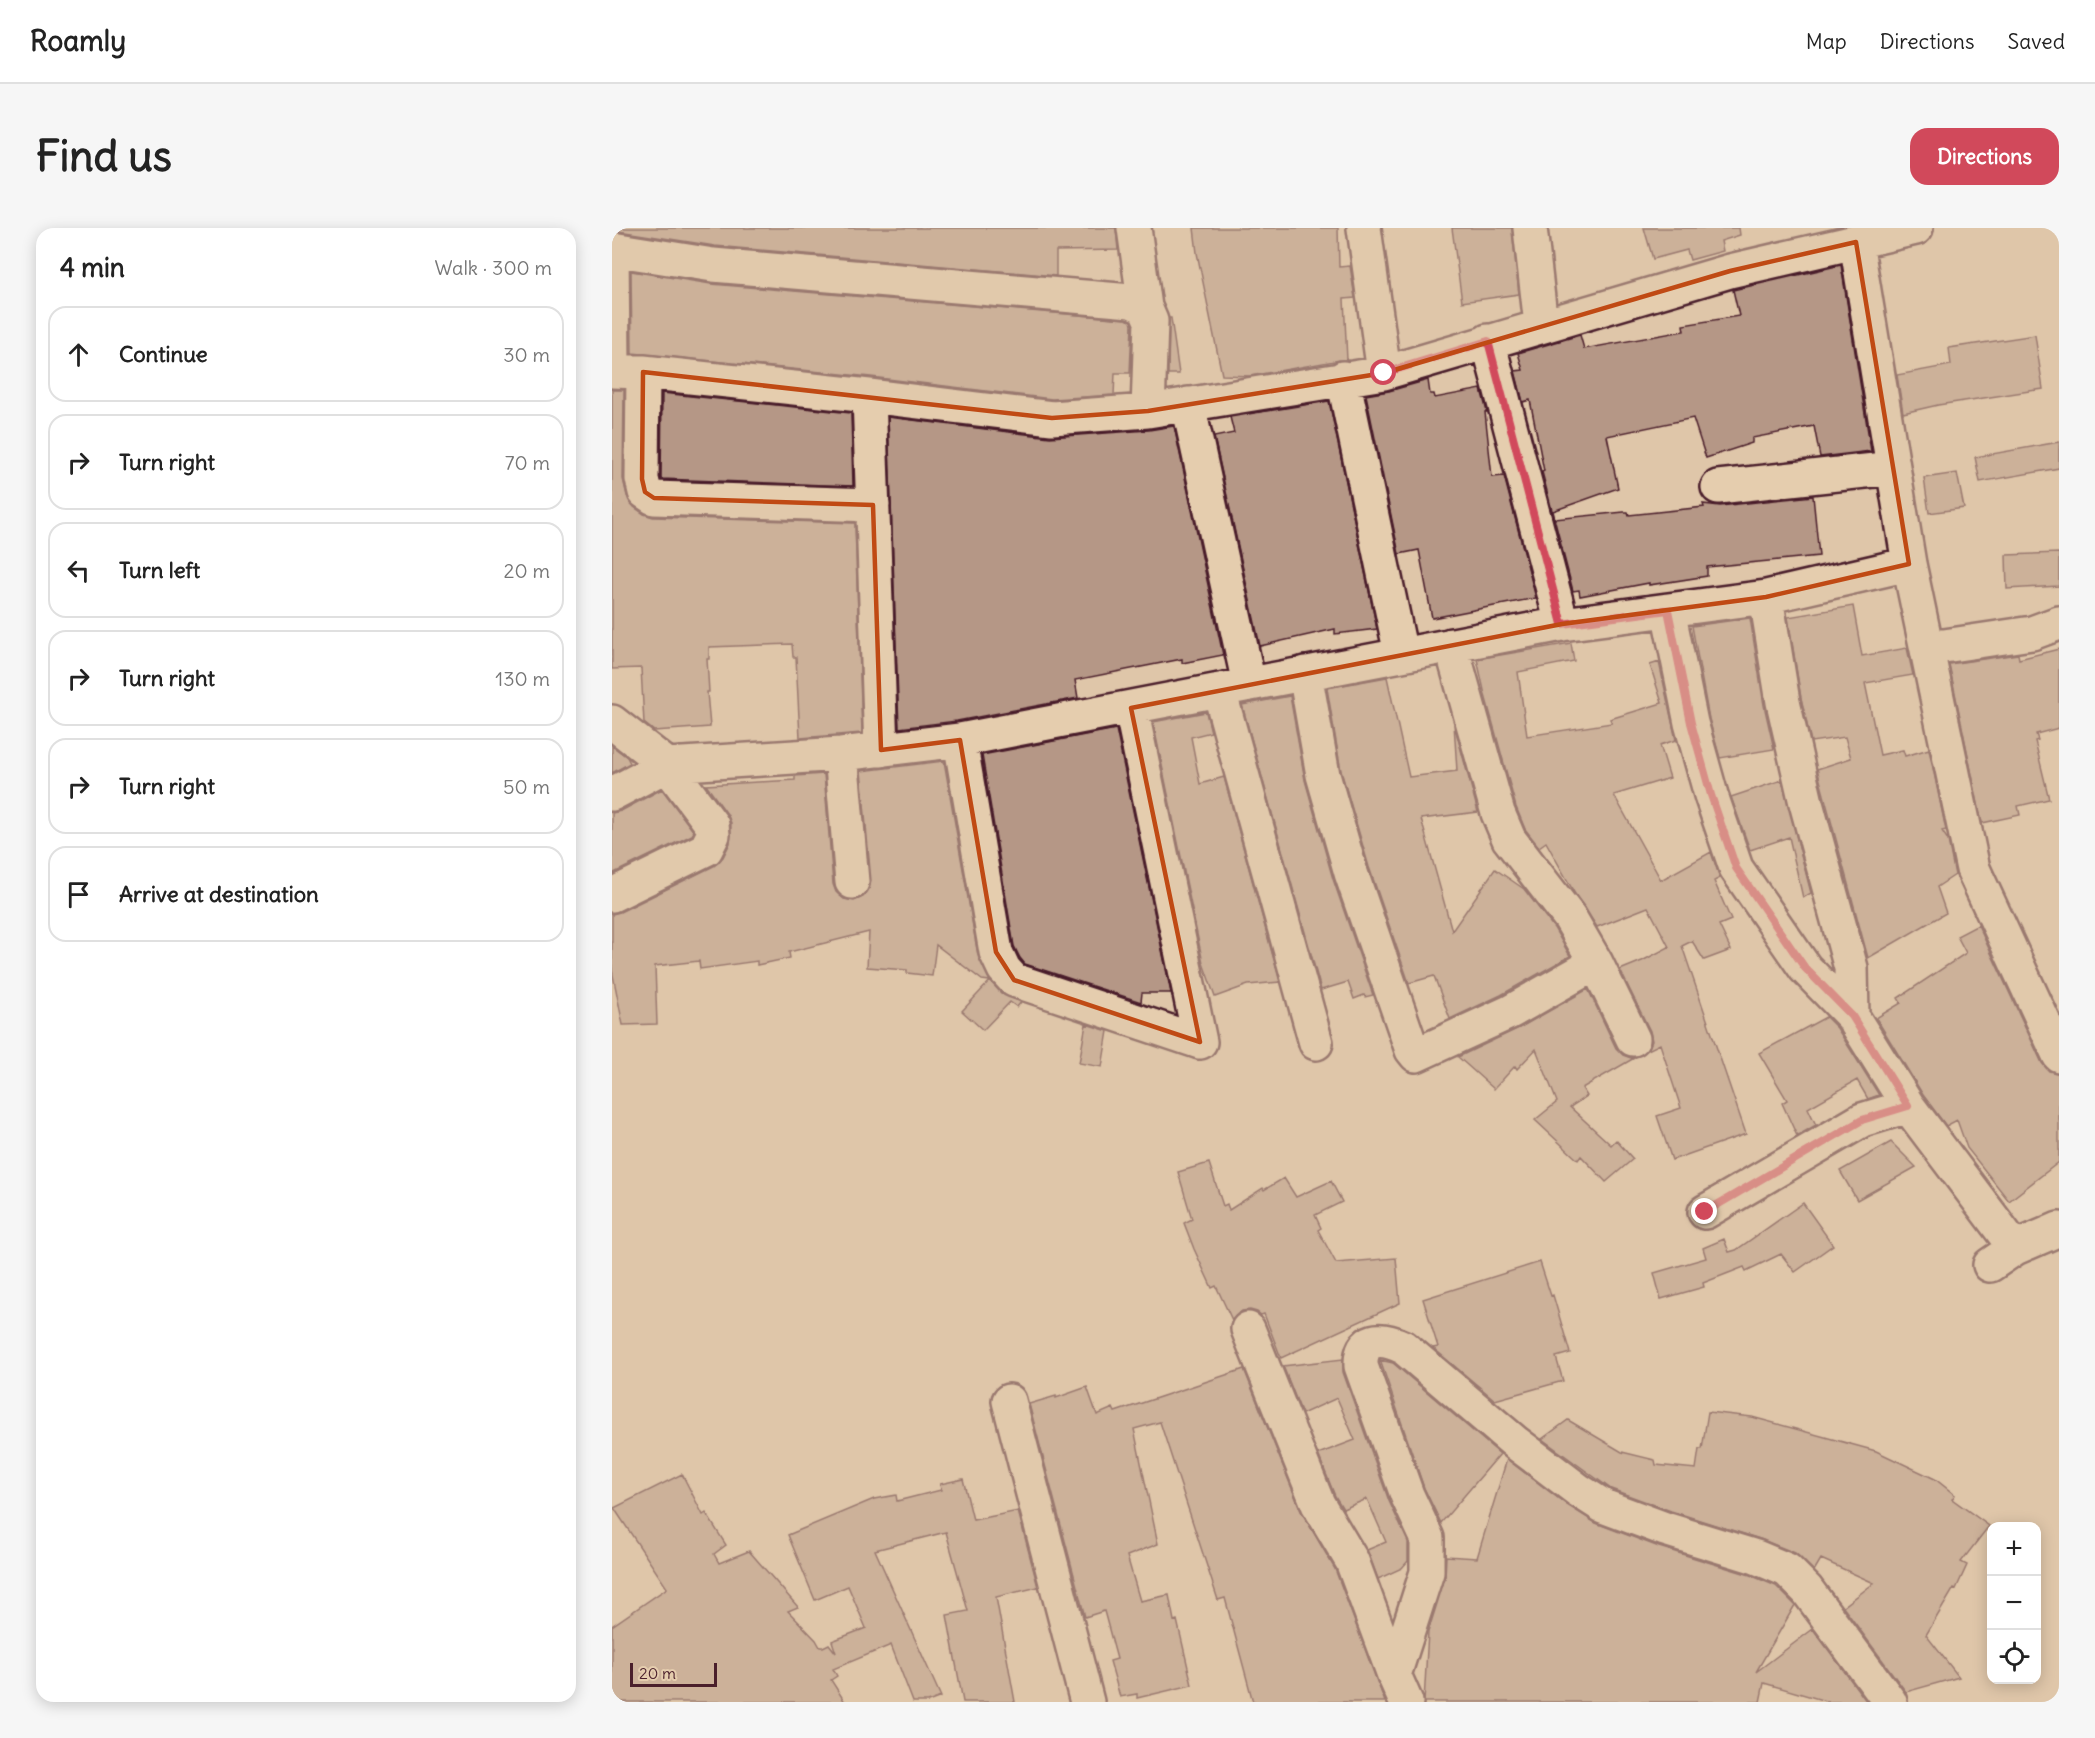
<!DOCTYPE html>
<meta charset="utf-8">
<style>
:root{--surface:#fff;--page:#f6f6f6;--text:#222;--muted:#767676;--line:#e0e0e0;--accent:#d1495b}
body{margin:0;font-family:Delius,sans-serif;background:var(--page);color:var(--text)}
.controls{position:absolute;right:18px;bottom:18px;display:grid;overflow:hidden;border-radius:12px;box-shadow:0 3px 15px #0003}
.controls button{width:54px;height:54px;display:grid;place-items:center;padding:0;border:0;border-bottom:2px solid var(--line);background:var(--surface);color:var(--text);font:30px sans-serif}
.scale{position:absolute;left:18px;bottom:15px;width:87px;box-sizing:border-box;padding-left:6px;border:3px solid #4a1f2b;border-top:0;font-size:16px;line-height:21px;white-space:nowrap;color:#4a1f2b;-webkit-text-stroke:4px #e5cdae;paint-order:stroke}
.stop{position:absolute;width:18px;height:18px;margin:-14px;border:4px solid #d1495b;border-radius:50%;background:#fff}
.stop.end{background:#d1495b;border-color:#fff;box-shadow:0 2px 6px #0008}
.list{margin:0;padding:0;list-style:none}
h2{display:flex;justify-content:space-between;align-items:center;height:78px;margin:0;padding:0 24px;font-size:26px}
h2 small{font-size:20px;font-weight:400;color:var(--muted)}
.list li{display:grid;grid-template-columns:39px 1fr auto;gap:18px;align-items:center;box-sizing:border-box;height:96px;margin:0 12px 12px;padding:0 12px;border:2px solid var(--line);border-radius:18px}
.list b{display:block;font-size:22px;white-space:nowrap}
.list em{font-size:20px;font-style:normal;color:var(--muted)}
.icon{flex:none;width:33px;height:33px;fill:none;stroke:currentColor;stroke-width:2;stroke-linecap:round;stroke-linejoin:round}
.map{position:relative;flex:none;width:1447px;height:1474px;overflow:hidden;border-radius:18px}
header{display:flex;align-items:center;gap:36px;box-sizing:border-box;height:84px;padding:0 30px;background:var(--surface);border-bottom:2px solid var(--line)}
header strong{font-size:28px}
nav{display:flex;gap:33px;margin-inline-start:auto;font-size:21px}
.intro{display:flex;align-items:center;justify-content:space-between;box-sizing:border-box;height:144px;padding:0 36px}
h1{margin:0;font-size:42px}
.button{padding:15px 27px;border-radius:18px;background:var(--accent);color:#fff;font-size:21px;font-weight:700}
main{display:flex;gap:36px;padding:0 36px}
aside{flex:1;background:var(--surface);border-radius:18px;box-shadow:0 3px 15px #0003}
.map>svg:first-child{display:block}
.building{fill:#b59786;stroke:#4a1f2b;stroke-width:1.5}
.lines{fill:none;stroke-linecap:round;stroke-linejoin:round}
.minor-casing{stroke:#4a1f2b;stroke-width:38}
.minor{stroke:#e5cdae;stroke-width:33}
.route{stroke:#d1495b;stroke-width:8}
.marked{fill:none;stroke:#c04a14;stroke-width:4.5;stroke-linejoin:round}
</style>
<header>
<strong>Roamly</strong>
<nav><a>Map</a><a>Directions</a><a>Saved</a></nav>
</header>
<div class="intro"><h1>Find us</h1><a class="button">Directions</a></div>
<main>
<aside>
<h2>4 min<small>Walk · 300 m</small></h2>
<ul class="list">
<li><svg class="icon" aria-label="ahead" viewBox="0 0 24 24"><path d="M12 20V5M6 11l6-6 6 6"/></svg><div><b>Continue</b></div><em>30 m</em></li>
<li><svg class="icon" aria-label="right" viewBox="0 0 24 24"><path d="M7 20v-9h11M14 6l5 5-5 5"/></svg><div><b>Turn right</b></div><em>70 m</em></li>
<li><svg class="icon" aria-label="left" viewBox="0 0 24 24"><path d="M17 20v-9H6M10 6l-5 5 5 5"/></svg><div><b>Turn left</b></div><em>20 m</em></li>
<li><svg class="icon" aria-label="right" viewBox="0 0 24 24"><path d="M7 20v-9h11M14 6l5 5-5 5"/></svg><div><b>Turn right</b></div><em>130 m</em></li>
<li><svg class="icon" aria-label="right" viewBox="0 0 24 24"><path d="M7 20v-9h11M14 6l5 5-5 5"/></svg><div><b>Turn right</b></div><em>50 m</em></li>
<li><svg class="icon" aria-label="arrive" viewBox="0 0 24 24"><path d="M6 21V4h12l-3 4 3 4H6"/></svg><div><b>Arrive at destination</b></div></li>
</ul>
</aside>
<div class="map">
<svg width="1447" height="1474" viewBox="0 0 1447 1474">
<rect width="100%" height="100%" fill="#dfc6a9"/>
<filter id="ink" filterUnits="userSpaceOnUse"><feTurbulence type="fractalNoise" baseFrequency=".0167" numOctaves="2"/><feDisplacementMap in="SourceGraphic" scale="12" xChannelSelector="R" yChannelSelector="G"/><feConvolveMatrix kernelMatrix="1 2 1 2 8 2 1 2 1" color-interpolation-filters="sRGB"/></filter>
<g filter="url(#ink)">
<path class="building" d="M 0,0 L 504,0 L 506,22 L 444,23 L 444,48 L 103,18 L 0,2 Z
M 582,0 L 726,0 L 727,39 L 738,38 L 743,70 L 732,71 L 735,132 L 728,132 L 638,148 L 610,147 L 585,25 Z
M 840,0 L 900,0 L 907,66 L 850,74 Z
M 1032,0 L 1127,0 L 1128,7 L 1109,13 L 1111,23 L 1078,32 L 1075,22 L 1041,31 Z
M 1229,37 L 1259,223 L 1208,229 L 1202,198 L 1140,210 L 1140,215 L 1094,230 L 1081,190 L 995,208 L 1006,260 L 941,283 L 943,291 L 1012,284 L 1016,284 L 1017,287 L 1092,279 L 1091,276 L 1108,278 L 1201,268 L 1207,328 L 1095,339 L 1095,348 L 1037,357 L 1037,355 L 968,368 L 967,362 L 961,363 L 930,244 L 932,243 L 918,172 L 911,174 L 903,143 L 911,142 L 906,125 L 968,107 L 972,121 L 1072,103 L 1071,97 L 1127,88 L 1121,62 Z
M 19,43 L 99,56 L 514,91 L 519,93 L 520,97 L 518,145 L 503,145 L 502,167 L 440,171 L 259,149 L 20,125 Z
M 557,90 L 559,90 L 567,146 L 556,146 Z
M 1423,107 L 1431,161 L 1326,177 L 1291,185 L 1285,147 L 1339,137 L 1337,120 Z
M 816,152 L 818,166 L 822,166 L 823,170 L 869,161 L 875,184 L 873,184 L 880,249 L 892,248 L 924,370 L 820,390 L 807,322 L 787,326 L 754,167 L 777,163 Z
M 0,162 L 12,162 L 11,251 L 15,268 L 22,279 L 32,286 L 41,289 L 243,295 L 250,505 L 188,510 L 184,429 L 181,429 L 180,416 L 97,419 L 97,431 L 95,431 L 97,464 L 95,464 L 98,499 L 42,503 L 32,495 L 29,440 L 0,441 Z
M 50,165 L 239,185 L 241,258 L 49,251 Z
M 717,173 L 765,401 L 723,406 L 723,401 L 648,418 L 602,209 L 622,205 L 618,189 Z
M 276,189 L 438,209 L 537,202 L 562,198 L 611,427 L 570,435 L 570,431 L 463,452 L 466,470 L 345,493 L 287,500 Z
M 1447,214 L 1447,240 L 1368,254 L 1363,229 Z
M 1345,245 L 1352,280 L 1317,285 L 1312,250 Z
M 1447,325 L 1447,358 L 1395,361 L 1394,327 Z
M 1241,378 L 1250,428 L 1295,420 L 1301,447 L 1253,455 L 1268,527 L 1291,522 L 1293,528 L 1317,521 L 1334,602 L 1330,603 L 1336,612 L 1343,647 L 1325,659 L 1334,685 L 1256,730 L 1205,541 L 1239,530 L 1233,509 L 1199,514 L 1189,470 L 1176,389 Z
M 1138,390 L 1152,477 L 1162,521 L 1108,530 L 1097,491 L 1080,398 Z
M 959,415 L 962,433 L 906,444 L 915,508 L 1000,495 L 998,491 L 1050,475 L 1038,437 L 1047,434 L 1064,512 L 1048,517 L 1058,550 L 1002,567 L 1049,652 L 1099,624 L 1108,650 L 1102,653 L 1119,692 L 1107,697 L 1119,722 L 1092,732 L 1080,713 L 1070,718 L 1134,906 L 1060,932 L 1045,888 L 1069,880 L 1048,816 L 1036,822 L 1040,813 L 1038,803 L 1008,742 L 1030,733 L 1057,719 L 1036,679 L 985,699 L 963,666 L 934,614 L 927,619 L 913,601 L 904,579 L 873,467 L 865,431 Z
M 1447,421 L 1447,500 L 1424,506 L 1426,512 L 1423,513 L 1437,571 L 1406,578 L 1408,587 L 1370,595 L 1337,436 L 1406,426 L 1407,431 Z
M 775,449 L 797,549 L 845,543 L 842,496 L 866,584 L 809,591 L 840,703 L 883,641 L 912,661 L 942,700 L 958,728 L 889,767 L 838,791 L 822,748 L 797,755 L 757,639 L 729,543 L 715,460 Z
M 678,468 L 693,552 L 721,651 L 761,767 L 753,769 L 752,767 L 742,771 L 736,754 L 709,762 L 630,477 Z
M 594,484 L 599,504 L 579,509 L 588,556 L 612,549 L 668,754 L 636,757 L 603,769 L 591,735 L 541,494 Z
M 504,501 L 559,765 L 530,765 L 529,774 L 413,736 L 408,730 L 402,718 L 370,527 Z
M 0,518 L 15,529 L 18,535 L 0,545 Z
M 332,533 L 366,727 L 378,753 L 370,752 L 324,717 L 320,748 L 295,745 L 295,742 L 255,739 L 257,704 L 177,724 L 178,730 L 145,737 L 145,733 L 88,741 L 87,733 L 43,738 L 45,796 L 11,797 L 0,742 L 0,686 L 8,684 L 102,638 L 111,629 L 118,615 L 119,595 L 115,586 L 94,557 L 183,552 L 183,548 L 212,546 L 221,656 L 224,664 L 232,671 L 242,673 L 251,669 L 257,661 L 259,653 L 249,543 Z
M 1170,552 L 1199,665 L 1191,670 L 1177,609 L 1138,622 L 1119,569 Z
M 50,561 L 82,604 L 80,607 L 0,646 L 0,585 L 9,583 Z
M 1366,697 L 1430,835 L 1437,843 L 1447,845 L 1447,934 L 1397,973 L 1355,920 L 1345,892 L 1334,898 L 1311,867 L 1264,790 L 1289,775 L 1286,770 L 1354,725 L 1345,708 Z
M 378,753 L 389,765 L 409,774 L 405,779 L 398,774 L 371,802 L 350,783 Z
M 976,761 L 1004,820 L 1011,827 L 1019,830 L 1024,829 L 970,860 L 975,868 L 958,879 L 999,917 L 1004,912 L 1021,931 L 994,954 L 969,928 L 966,932 L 923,892 L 945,874 L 924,821 L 905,841 L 903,838 L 882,861 L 846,829 L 907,800 Z
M 1214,789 L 1225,800 L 1267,867 L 1256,871 L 1245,852 L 1196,880 L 1204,897 L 1185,908 L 1170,875 L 1175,872 L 1147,825 Z
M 474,796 L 496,803 L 490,839 L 467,835 Z
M 1279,914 L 1304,939 L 1245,972 L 1228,943 Z
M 597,935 L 611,978 L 615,976 L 617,982 L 651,960 L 652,962 L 672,950 L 684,969 L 719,953 L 730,974 L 703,987 L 709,1000 L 706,1002 L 724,1035 L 784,1030 L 788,1075 L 669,1130 L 652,1086 L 649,1087 L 645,1084 L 638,1082 L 630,1083 L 620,1092 L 604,1058 L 600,1060 L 582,1021 L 572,995 L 580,991 L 566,944 Z
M 1191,975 L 1221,1017 L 1183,1044 L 1169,1026 L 1134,1043 L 1132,1039 L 1091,1055 L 1092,1059 L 1049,1071 L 1042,1045 L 1094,1030 L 1091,1020 L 1112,1011 L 1117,1024 L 1124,1022 Z
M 928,1034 L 939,1068 L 941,1067 L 958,1125 L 944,1129 L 951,1153 L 883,1172 L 821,1120 L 826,1119 L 811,1071 Z
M 731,1131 L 731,1144 L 777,1273 L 796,1314 L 796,1333 L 790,1340 L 766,1351 L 755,1322 L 774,1314 L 755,1271 L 731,1281 L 723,1268 L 706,1226 L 743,1212 L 725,1170 L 690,1186 L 671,1138 Z
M 768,1132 L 781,1135 L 888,1226 L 829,1295 L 812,1260 Z
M 632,1141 L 689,1283 L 723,1341 L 773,1474 L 641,1474 L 613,1370 L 606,1372 L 548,1194 L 522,1201 L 546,1316 L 515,1328 L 528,1373 L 557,1367 L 562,1393 L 565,1392 L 580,1457 L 525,1470 L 525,1466 L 508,1469 L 498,1433 L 505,1431 L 492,1383 L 473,1389 L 417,1176 L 444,1168 L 444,1170 L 475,1159 L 485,1187 L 501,1180 L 503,1184 Z
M 1096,1184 L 1140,1189 L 1264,1223 L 1323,1251 L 1343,1267 L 1340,1271 L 1377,1298 L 1349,1334 L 1355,1337 L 1344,1361 L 1342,1360 L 1314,1407 L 1347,1449 L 1294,1464 L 1231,1379 L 1262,1355 L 1209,1331 L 1202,1343 L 1183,1325 L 1151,1312 L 1059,1283 L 999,1261 L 930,1211 L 956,1192 L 1010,1224 L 1043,1232 L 1044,1237 L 1084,1241 L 1087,1221 L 1090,1221 Z
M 895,1231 L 955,1277 L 984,1295 L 1047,1319 L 1138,1347 L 1164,1358 L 1183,1377 L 1144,1444 L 1201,1401 L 1255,1474 L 1217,1474 L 1152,1455 L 1148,1474 L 812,1474 L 816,1404 L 833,1350 L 834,1328 L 865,1330 Z
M 70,1246 L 91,1287 L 94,1285 L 114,1317 L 102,1326 L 107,1335 L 137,1323 L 186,1379 L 176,1383 L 204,1412 L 208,1419 L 211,1419 L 217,1416 L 224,1425 L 220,1413 L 254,1400 L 236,1358 L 203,1372 L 176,1307 L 262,1271 L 284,1267 L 285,1273 L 329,1262 L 328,1256 L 351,1251 L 361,1292 L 406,1283 L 426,1359 L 384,1369 L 403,1474 L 351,1474 L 335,1387 L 356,1383 L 334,1304 L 263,1322 L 329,1469 L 316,1474 L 301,1474 L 279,1417 L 221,1441 L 225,1448 L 219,1452 L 233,1474 L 0,1474 L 0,1398 L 55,1360 L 2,1280 Z"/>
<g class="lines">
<defs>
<path id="minor" d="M 522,0 L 533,79 L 539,93 L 536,183
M 752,0 L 772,145
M 918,0 L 929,97
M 1244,14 L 1297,336 L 1361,641 L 1447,827
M 0,21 L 101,37 L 519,73 L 533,79
M 0,21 L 1,143
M 876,113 L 950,396
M 0,143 L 31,144 L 257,168 L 440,190 L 536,183 L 772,145 L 1118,43 L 1304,0
M 31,144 L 30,251 L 33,264 L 42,270 L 261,277
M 731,150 L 789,426
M 257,168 L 269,522
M 576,176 L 637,456
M 1106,259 L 1281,240
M 1154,369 L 1171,474 L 1194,575 L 1239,740 L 1240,788
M 1056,382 L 1079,495 L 1099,567 L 1124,640 L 1193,740 L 1240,788 L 1296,878 L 1403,1020
M 839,417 L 886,585 L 897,611 L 958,690 L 984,735 L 1021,811
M 1314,418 L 1332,418 L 1420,405 L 1447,395
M 693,445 L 711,547 L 739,645 L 800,822 L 804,827 L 898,784 L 984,735
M 607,462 L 704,815
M 519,480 L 588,814
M 0,494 L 55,537 L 100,597 L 101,607 L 94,621 L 0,667
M 348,512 L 384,724 L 392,741 L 402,752 L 588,814
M 229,526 L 240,654
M 0,566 L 55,537 L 229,526 L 348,512 L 950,396 L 1154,369 L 1297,336
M 1093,984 L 1250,892 L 1296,878
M 1378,1037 L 1403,1020 L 1447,1001
M 636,1101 L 706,1276 L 740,1333 L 782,1447 L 794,1474
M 397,1173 L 475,1474
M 782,1447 L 815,1344 L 815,1310 L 795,1267 L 749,1138 C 748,1108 769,1109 791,1119 L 904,1215 L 966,1262 L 991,1278 L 1053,1301 L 1144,1329 L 1175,1342 L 1195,1362 L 1278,1474"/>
</defs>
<use href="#minor" class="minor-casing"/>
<use href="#minor" class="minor"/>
</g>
</g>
<g class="lines" filter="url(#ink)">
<path class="route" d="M 772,145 L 876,113 L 950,396 L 1056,382 L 1079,495 L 1099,567 L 1124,640 L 1193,740 L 1240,788 L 1296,878 L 1250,892 L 1093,984"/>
</g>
<path d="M0 0H1447V1474H0ZM 1244,14 L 1297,336 L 1154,369 L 950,396 L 519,480 L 588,814 L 402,752 L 384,724 L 348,512 L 269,522 L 261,277 L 42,270 L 33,264 L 30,251 L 31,144 L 440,190 L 536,183 L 772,145 L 1118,43 Z" fill="#dfc6a9" fill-opacity=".55" fill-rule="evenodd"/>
<path class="marked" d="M 1244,14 L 1297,336 L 1154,369 L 950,396 L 519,480 L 588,814 L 402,752 L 384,724 L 348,512 L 269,522 L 261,277 L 42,270 L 33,264 L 30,251 L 31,144 L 440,190 L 536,183 L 772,145 L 1118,43 Z"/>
</svg>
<div class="controls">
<button>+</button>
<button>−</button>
<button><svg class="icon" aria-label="locate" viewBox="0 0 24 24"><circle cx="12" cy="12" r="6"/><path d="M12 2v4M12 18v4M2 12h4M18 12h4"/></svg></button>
</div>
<div class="scale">20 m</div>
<div class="stop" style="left:772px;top:145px"></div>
<div class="stop end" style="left:1093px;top:984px"></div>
</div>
</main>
